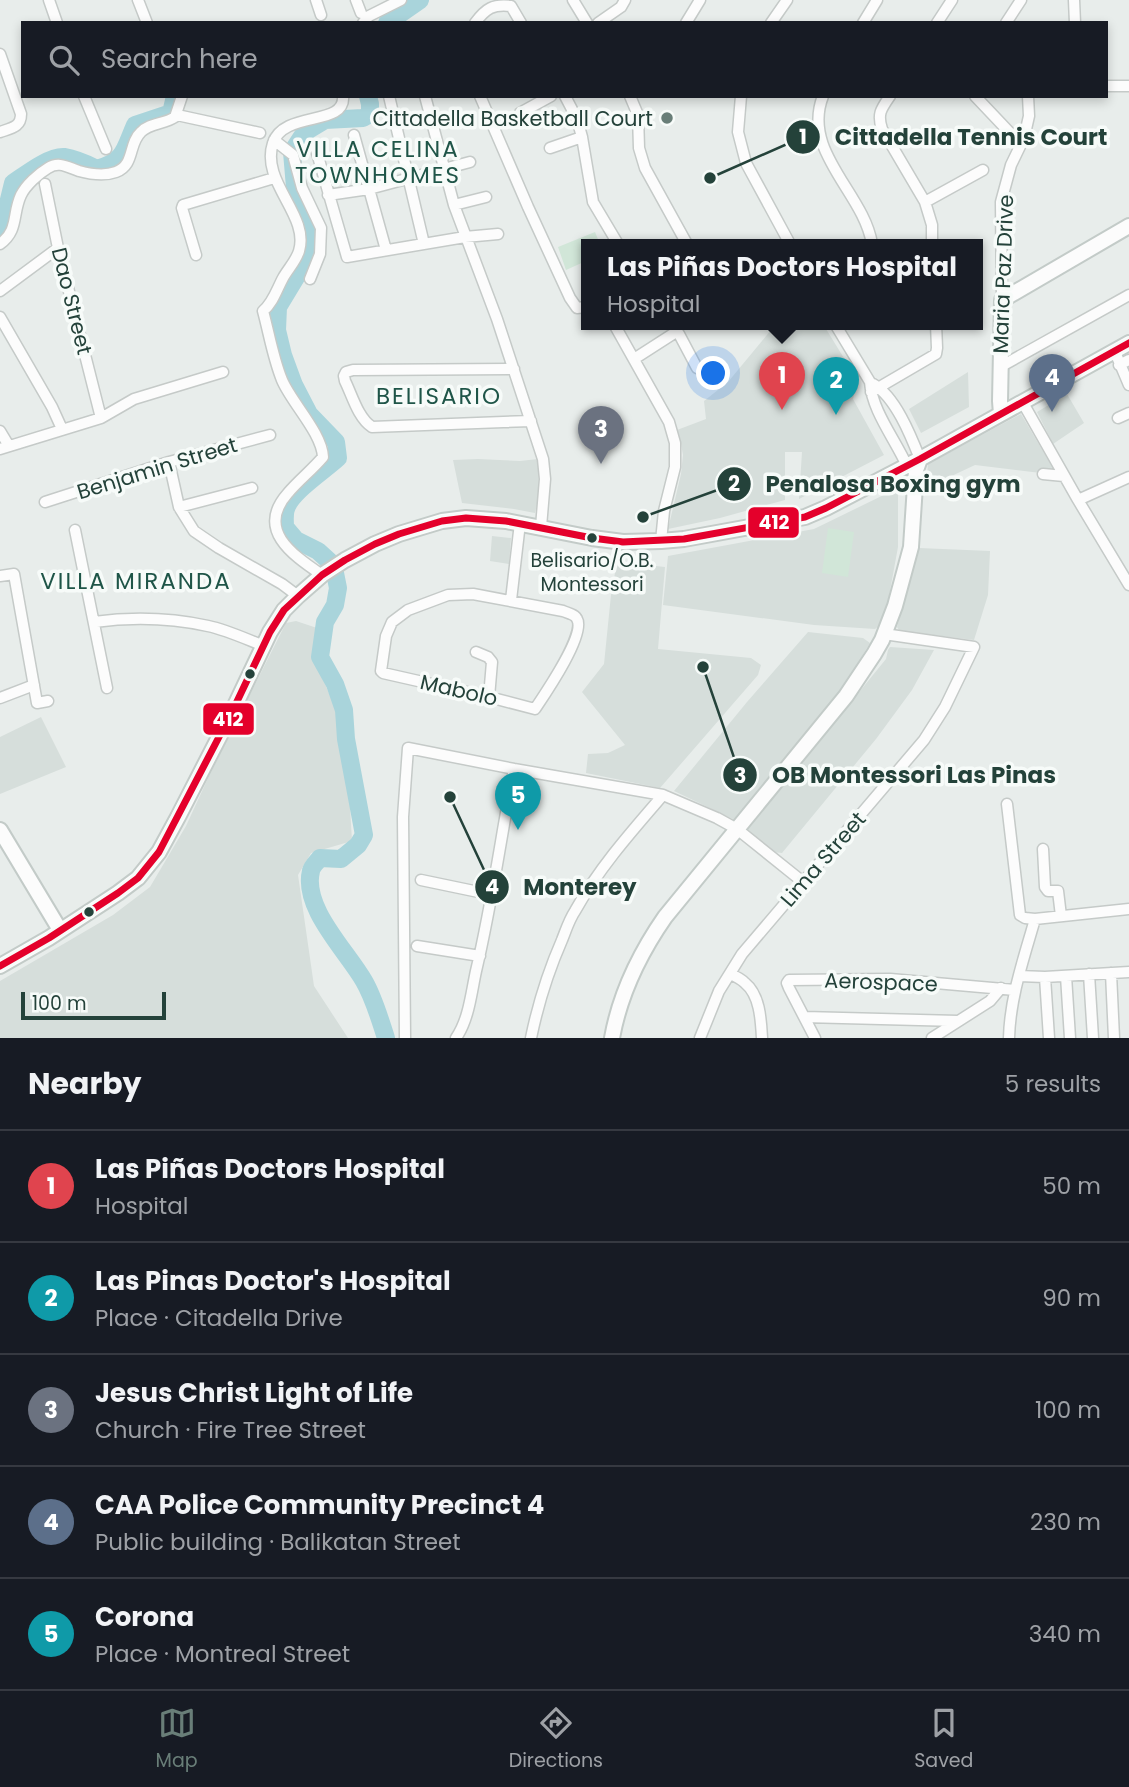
<!DOCTYPE html>
<meta charset="utf-8">
<style>
:root{--surface:#171b24;--page:#20242c;--text:#f1f3f6;--muted:#9ea1a6;--line:#363941;--accent:#697e78}
body{margin:0;font-family:Poppins,sans-serif;background:var(--page);color:var(--text)}
.scale{position:absolute;left:21px;bottom:18px;width:145px;box-sizing:border-box;padding-left:7px;border:4px solid #24423a;border-top:0;font-size:19px;line-height:24px;white-space:nowrap;color:#24423a;-webkit-text-stroke:5px #f7fbf9;paint-order:stroke}
.you{position:absolute;left:714px;top:374px;width:24px;height:24px;margin:-18px;border:5px solid #fff;border-radius:50%;background:#1a73e8;box-shadow:0 0 0 10px #1a73e833}
.badge{display:grid;place-items:center;width:46px;height:46px;border-radius:50%;background:var(--accent);color:#fff;font-size:23px;font-weight:700}
.pin{position:absolute;translate:-50% -58px;filter:drop-shadow(0 2px 4px #0008)}
.pin::after{content:'';position:absolute;top:37px;width:24px;height:21px;background:inherit;clip-path:polygon(0 0,100% 0,50% 100%)}
.popup{position:absolute;left:581px;top:239px;width:402px;height:91px;box-sizing:border-box;display:grid;place-content:center;border-radius:0px;background:var(--surface);filter:drop-shadow(0 2px 5px #0005);font-size:23px;white-space:nowrap;color:var(--muted)}
.popup b{font-size:26px;color:var(--text)}
.popup::after{content:'';position:absolute;left:50%;top:100%;margin-left:-14px;border:14px solid transparent;border-top-color:var(--surface)}
.list{margin:0;padding:0;list-style:none}
h2{display:flex;justify-content:space-between;align-items:center;height:91px;margin:0;padding:0 28px;font-size:30px}
h2 small{font-size:23px;font-weight:400;color:var(--muted)}
.list li{display:grid;grid-template-columns:46px 1fr auto;gap:21px;align-items:center;box-sizing:border-box;height:112px;padding:0 28px;border-top:2px solid var(--line)}
.list b{display:block;font-size:26px;white-space:nowrap}
.list p{margin:0;font-size:23px;white-space:nowrap;color:var(--muted)}
.list em{font-size:23px;font-style:normal;color:var(--muted)}
.icon{flex:none;width:38px;height:38px;fill:none;stroke:currentColor;stroke-width:2;stroke-linecap:round;stroke-linejoin:round}
.map{position:relative;flex:none;width:1129px;height:1038px;overflow:hidden}
.search{position:absolute;background:var(--surface);box-shadow:0 4px 10px #0003;left:21px;right:21px;top:21px;height:77px;display:flex;align-items:center;gap:18px;box-sizing:border-box;padding:0 24px;border-radius:0px;color:var(--muted);font-size:26px}
.sheet{height:651px;background:var(--surface)}
nav{display:flex;justify-content:space-around;align-items:center;box-sizing:border-box;height:98px;border-top:2px solid var(--line);background:var(--surface);font-size:19px;color:var(--muted)}
nav a{display:grid;justify-items:center;gap:4px}
nav .on{color:var(--accent)}
.map>svg:first-child{display:block}
.built{fill:#d6dedb}
.green{fill:#d1e6d8}
.lines{fill:none;stroke-linecap:round;stroke-linejoin:round}
.river{stroke:#a9d4db;stroke-width:18}
.street-casing{stroke:#c5cac8;stroke-width:13}
.secondary-casing{stroke:#c3cbc8;stroke-width:18}
.street{stroke:#fcfcfc;stroke-width:10}
.secondary{stroke:#fcfcfc;stroke-width:14}
.bus-1-casing{stroke:#f7fbf9;stroke-width:12}
.bus-1{stroke:#e4002b;stroke-width:7}
.poi-dot{fill:#697e78;stroke:#f7fbf9;stroke-width:2.5}
.bus-dot{fill:#24423a;stroke:#f7fbf9;stroke-width:2.5}
.labels{text-anchor:middle;dominant-baseline:central;stroke-width:7;stroke-linejoin:round;paint-order:stroke}
.bus-label{font-size:19px;fill:#24423a;stroke:#f7fbf9}
.poi-label{font-size:21px;fill:#24423a;stroke:#f7fbf9;text-anchor:end}
.street-label{font-size:21px;fill:#24423a;stroke:#f7fbf9}
.neighbourhood-label{font-size:23px;letter-spacing:2px;fill:#1f5548;stroke:#f7fbf9}
.leader{fill:none;stroke:#24423a;stroke-width:2.5}
.callout-dot{fill:#24423a;stroke:#f7fbf9;stroke-width:2.5}
.mark-label{font-size:21px;text-anchor:middle;font-weight:bold;fill:#fff}
.callout-label{font-size:23px;text-anchor:middle;font-weight:bold;fill:#24423a;stroke:#f7fbf9;stroke-width:7;stroke-linejoin:round;paint-order:stroke}
.line-badge{stroke:#f7fbf9;stroke-width:2.5}
.badge-label{font-size:19px;text-anchor:middle;font-weight:bold;fill:#fff}
</style>
<div class="map">
<svg width="1129" height="1038" viewBox="0 0 1129 1038">
<rect width="100%" height="100%" fill="#e8edeb"/>
<path class="built" d="M 780,324 L 823,324 L 858,381 L 853,399 L 884,455 L 799,499 L 802,452 L 785,452 L 785,500 L 720,518 L 668,529 L 681,474 L 683,455 L 680,438 L 677,430 L 706,419 L 704,401 L 728,382 L 771,330 Z
M 968,372 L 969,407 L 921,433 L 909,409 Z
M 1067,394 L 1084,423 L 1053,444 L 1037,412 Z
M 1021,414 L 1057,475 L 975,465 L 926,488 L 928,464 Z
M 478,459 L 520,461 L 538,459 L 539,497 L 535,513 L 514,509 L 462,503 L 453,460 Z
M 898,488 L 898,547 L 885,618 L 879,626 L 875,629 L 814,625 L 663,605 L 668,556 L 814,529 Z
M 492,536 L 511,538 L 509,564 L 490,561 Z
M 919,548 L 990,551 L 988,595 L 974,640 L 910,632 L 899,630 L 897,627 Z
M 617,562 L 665,567 L 658,649 L 751,658 L 761,665 L 758,675 L 660,788 L 586,773 L 588,754 L 608,753 L 625,745 L 582,692 L 604,664 L 611,595 Z
M 296,621 L 317,628 L 313,655 L 338,715 L 347,755 L 352,841 L 311,853 L 298,875 L 314,986 L 348,1038 L 0,1038 L 0,981 L 113,915 L 150,887 L 186,826 L 209,776 L 286,623 Z
M 808,632 L 863,638 L 870,643 L 838,696 L 735,820 L 674,791 L 747,702 Z
M 890,647 L 934,650 L 912,690 L 876,739 L 782,853 L 772,852 L 747,830 L 886,659 L 888,650 Z
M 41,717 L 66,767 L 0,794 L 0,737 Z"/>
<path class="green" d="M 595,232 L 600,244 L 586,244 L 586,261 L 566,270 L 558,247 Z
M 828,528 L 854,532 L 848,577 L 822,573 Z"/>
<g class="lines">
<path class="river" d="M 387,23 L 420,0
M 368,96 L 370,104 L 370,114 L 363,118 L 325,120 L 305,132 L 292,152 L 297,211 L 309,232 L 312,246 L 304,264 L 278,307 L 277,330 L 283,355 L 294,385 L 309,414 L 336,442 L 338,458 C 324,471 291,492 286,509 C 284,514 285,522 285,527 L 296,540 L 318,551 L 329,561 L 335,573 L 338,588 L 335,605 L 325,622 L 320,657 L 335,684 L 344,710 L 346,739 L 364,835 L 358,845 L 341,859 L 320,858 C 317,862 312,866 311,871 C 302,908 347,951 364,981 C 374,998 380,1020 386,1038
M 0,234 L 1,233 L 13,183 C 25,175 49,156 64,157 C 76,159 87,164 97,169 C 125,161 124,150 135,125 L 171,113 L 175,96"/>
<defs>
<path id="street" d="M 49,0 L 57,23
M 138,0 L 147,23
M 316,0 L 321,15
M 356,0 L 361,13
M 573,0 L 587,23
M 1074,0 L 1075,23
M 363,23 L 369,16 L 401,0
M 475,23 C 486,8 493,4 511,6 L 521,23
M 598,23 L 621,7 L 625,0
M 686,23 L 700,0
M 771,23 L 787,0
M 863,23 L 877,0
M 937,23 L 952,0
M 1006,23 L 1021,0
M 0,54 L 21,114 C 21,127 12,128 0,132
M 1106,86 L 1129,86
M 84,96 L 106,149
M 389,96 L 424,244
M 425,96 L 454,205 L 497,319 L 543,459 L 545,479 L 541,527
M 480,96 L 528,207 L 570,298 L 577,308 L 586,307
M 565,96 L 577,119 L 582,137 L 593,202 L 618,244
M 630,96 L 638,115 L 639,148 L 645,168 L 687,244
M 741,96 L 738,132 L 746,163 L 790,244
M 823,96 C 801,152 864,193 872,244
M 890,96 C 881,109 877,114 882,129 L 925,202 L 932,225 L 932,244
M 975,96 L 1011,134 L 1024,138
M 520,113 L 551,96
M 177,115 L 260,133
M 354,135 L 386,250
M 274,140 L 293,155 L 302,188 L 321,228 L 320,254 L 310,279
M 315,146 L 347,257 L 465,237 L 498,234
M 550,148 L 582,137
M 45,184 L 58,248 L 101,418
M 328,195 L 369,189 L 470,162
M 925,202 L 983,170
M 454,205 L 486,197
M 0,244 C 19,230 12,214 21,195 C 26,185 38,174 48,168 C 59,161 67,167 79,171 C 90,174 105,176 116,172 C 135,165 128,144 141,132 C 149,123 165,124 175,117 L 182,96
M 196,255 L 182,208 L 183,205 L 274,178
M 0,291 L 58,248
M 1002,300 L 1001,202 L 1011,165 L 1024,138 L 1029,116 L 1028,96
M 0,317 L 52,407 L 62,429
M 614,324 L 669,422 L 675,443 L 675,467 L 664,511 L 661,541
M 835,324 L 870,382 C 872,411 895,439 907,466
M 1115,352 L 1129,385
M 634,359 L 676,332 L 679,334 L 697,368
M 1119,365 L 1129,360
M 1000,367 L 1129,295
M 514,369 L 353,370 L 346,372 L 344,376 L 345,381 C 352,395 358,418 372,427 L 531,421
M 873,384 C 895,396 911,436 920,459
M 871,392 L 936,354 L 937,348 L 936,324
M 1023,403 L 1078,500 L 1129,585
M 1118,418 L 1129,413
M 0,431 L 9,446
M 0,449 L 101,418 L 134,399 L 223,372
M 169,462 L 179,507 L 194,531 L 219,548 L 282,584 L 298,596
M 1043,474 L 1064,476
M 1078,500 L 1129,477
M 45,502 L 169,462 L 270,435
M 179,507 L 252,488
M 75,530 L 107,688
M 322,575 C 293,555 255,530 288,493 C 299,480 312,470 323,457 C 322,433 291,402 282,380 C 273,358 269,333 263,311 C 273,303 277,289 283,278 C 288,269 296,261 299,251 C 310,215 260,182 273,143 C 284,110 346,127 343,96
M 0,576 L 14,574 L 37,703 L 48,701
M 473,594 L 563,611 C 567,613 575,614 577,619 C 586,634 545,694 535,709 L 489,697 L 383,673 L 381,671 L 386,636 L 392,622 L 408,610 L 448,595 Z
M 511,600 L 520,523
M 94,622 C 131,617 171,618 208,626 C 227,630 246,639 264,646
M 476,652 L 488,657 L 492,662 L 489,697
M 0,698 L 34,685
M 1007,804 L 1020,915 L 1025,918 L 1035,919
M 1043,849 L 1045,887 L 1048,891 L 1058,891 L 1061,916
M 421,880 L 493,895
M 417,946 L 480,956
M 1111,973 L 1114,1038
M 730,974 C 735,976 741,979 745,983 C 760,995 761,1020 762,1038
M 1089,974 L 1093,1038
M 1019,976 L 1045,977 L 1129,972
M 1066,976 L 1070,1038
M 1045,977 L 1049,1038
M 804,1017 L 958,1021
M 405,1038 L 403,817 L 408,748 L 514,769 L 663,795 L 717,818 L 737,829 L 803,882
M 456,1038 C 469,1019 471,994 476,971 C 492,904 501,836 514,769
M 531,1038 C 538,1004 548,972 562,940 C 566,930 569,920 575,911 C 599,868 631,832 663,795
M 700,1038 L 719,991 L 742,954 L 924,740 L 945,707 L 974,647 L 884,634
M 815,1038 L 789,988 L 787,983 L 789,980 L 890,979 L 1015,990
M 932,1038 L 990,1001 L 1001,988
M 1009,1038 C 1010,997 1024,958 1035,919 L 1129,909"/>
<path id="secondary" d="M 1001,414 L 1000,401 L 1002,300 L 1129,226
M 0,830 L 60,930
M 0,966 L 49,938 L 118,893 L 138,878 L 159,852 L 178,817 L 232,712 L 270,632 L 284,610 L 298,596 L 322,575 L 345,560 L 375,544 L 399,534 L 442,521 L 466,518 L 506,521 L 592,538 L 623,542 L 661,541 L 684,539 L 805,517 L 826,508 L 920,459 L 1129,343
M 612,1038 C 620,994 640,953 665,917 L 846,696 L 874,654 L 882,640 L 895,606 L 911,547 L 916,470 L 920,459"/>
</defs>
<use href="#street" class="street-casing"/>
<use href="#secondary" class="secondary-casing"/>
<use href="#street" class="street"/>
<use href="#secondary" class="secondary"/>
<defs>
<path id="bus-1" d="M 0,966 L 49,938 L 118,893 L 138,878 L 159,852 L 232,712 L 270,632 L 284,610 L 322,575 L 345,560 L 375,544 L 399,534 L 442,521 L 466,518 L 506,521 L 592,538 L 623,542 L 684,539 L 805,517 L 826,508 L 920,459 L 1129,343"/>
</defs>
<use href="#bus-1" class="bus-1-casing"/>
<use href="#bus-1" class="bus-1"/>
</g>
<circle class="poi-dot" cx="667" cy="118" r="7"/>
<g class="bus-dot">
<circle cx="592" cy="538" r="6"/>
<circle cx="250" cy="674" r="6"/>
<circle cx="89" cy="912" r="6"/>
</g>
<g class="labels">
<g class="bus-label">
<text x="592" y="560">Belisario/O.B.<tspan x="592" dy="24">Montessori</tspan></text>
</g>
<g class="poi-label">
<text x="653" y="118">Cittadella Basketball Court</text>
</g>
<g class="street-label">
<text transform="translate(1003 274) rotate(-88)">Maria Paz Drive</text>
<text transform="translate(72 301) rotate(76)">Dao Street</text>
<text transform="translate(157 468) rotate(-17)">Benjamin Street</text>
<text transform="translate(459 690) rotate(13)">Mabolo</text>
<text transform="translate(823 859) rotate(-49)">Lima Street</text>
<text transform="translate(881 982) rotate(2)">Aerospace</text>
</g>
<g class="neighbourhood-label">
<text x="378" y="149">VILLA CELINA<tspan x="378" dy="26">TOWNHOMES</tspan></text>
<text x="439" y="396">BELISARIO</text>
<text x="136" y="581">VILLA MIRANDA</text>
</g>
</g>
<path class="leader" d="M710 178L803 137M643 517L734 484M703 667L740 775M450 797L492 887"/>
<g class="callout-dot">
<circle cx="710" cy="178" r="7"/>
<circle cx="643" cy="517" r="7"/>
<circle cx="703" cy="667" r="7"/>
<circle cx="450" cy="797" r="7"/>
<circle cx="803" cy="137" r="18"/>
<circle cx="734" cy="484" r="18"/>
<circle cx="740" cy="775" r="18"/>
<circle cx="492" cy="887" r="18"/>
</g>
<g class="mark-label">
<text x="803" y="144">1</text>
<text x="734" y="491">2</text>
<text x="740" y="783">3</text>
<text x="492" y="894">4</text>
</g>
<g class="callout-label">
<text x="971" y="145">Cittadella Tennis Court</text>
<text x="893" y="492">Penalosa Boxing gym</text>
<text x="914" y="783">OB Montessori Las Pinas</text>
<text x="580" y="895">Monterey</text>
</g>
<g class="line-badge">
<rect x="747" y="506" width="53" height="33" rx="7" fill="#e4002b"/>
<rect x="202" y="702" width="53" height="34" rx="7" fill="#e4002b"/>
</g>
<g class="badge-label">
<text x="774" y="529">412</text>
<text x="228" y="726">412</text>
</g>
</svg>
<div class="scale">100 m</div>
<div class="you"></div>
<div class="pin badge" style="left:782px;top:410px;background:#e0444e">1</div>
<div class="popup"><b>Las Piñas Doctors Hospital</b>Hospital</div>
<div class="pin badge" style="left:836px;top:415px;background:#0f9aa8">2</div>
<div class="pin badge" style="left:601px;top:464px;background:#6b7280">3</div>
<div class="pin badge" style="left:1052px;top:412px;background:#5c6f8a">4</div>
<div class="pin badge" style="left:518px;top:830px;background:#0f9aa8">5</div>
<div class="search"><svg class="icon" aria-label="search" viewBox="0 0 24 24"><circle cx="10" cy="10" r="6"/><path d="M15 15l6 6"/></svg>Search here</div>
</div>
<section class="sheet">
<h2>Nearby<small>5 results</small></h2>
<ul class="list">
<li><span class="badge" style="background:#e0444e">1</span><div><b>Las Piñas Doctors Hospital</b><p>Hospital</p></div><em>50 m</em></li>
<li><span class="badge" style="background:#0f9aa8">2</span><div><b>Las Pinas Doctor's Hospital</b><p>Place · Citadella Drive</p></div><em>90 m</em></li>
<li><span class="badge" style="background:#6b7280">3</span><div><b>Jesus Christ Light of Life</b><p>Church · Fire Tree Street</p></div><em>100 m</em></li>
<li><span class="badge" style="background:#5c6f8a">4</span><div><b>CAA Police Community Precinct 4</b><p>Public building · Balikatan Street</p></div><em>230 m</em></li>
<li><span class="badge" style="background:#0f9aa8">5</span><div><b>Corona</b><p>Place · Montreal Street</p></div><em>340 m</em></li>
</ul>
</section>
<nav>
<a class="on"><svg class="icon" aria-label="map" viewBox="0 0 24 24"><path d="M3 6l6-2 6 2 6-2v14l-6 2-6-2-6 2zM9 4v14M15 6v14"/></svg>Map</a>
<a><svg class="icon" aria-label="directions" viewBox="0 0 24 24"><path d="M12 3l9 9-9 9-9-9zM9 14v-3h6M13 9l2 2-2 2"/></svg>Directions</a>
<a><svg class="icon" aria-label="saved" viewBox="0 0 24 24"><path d="M7 4h10v16l-5-4-5 4z"/></svg>Saved</a>
</nav>
